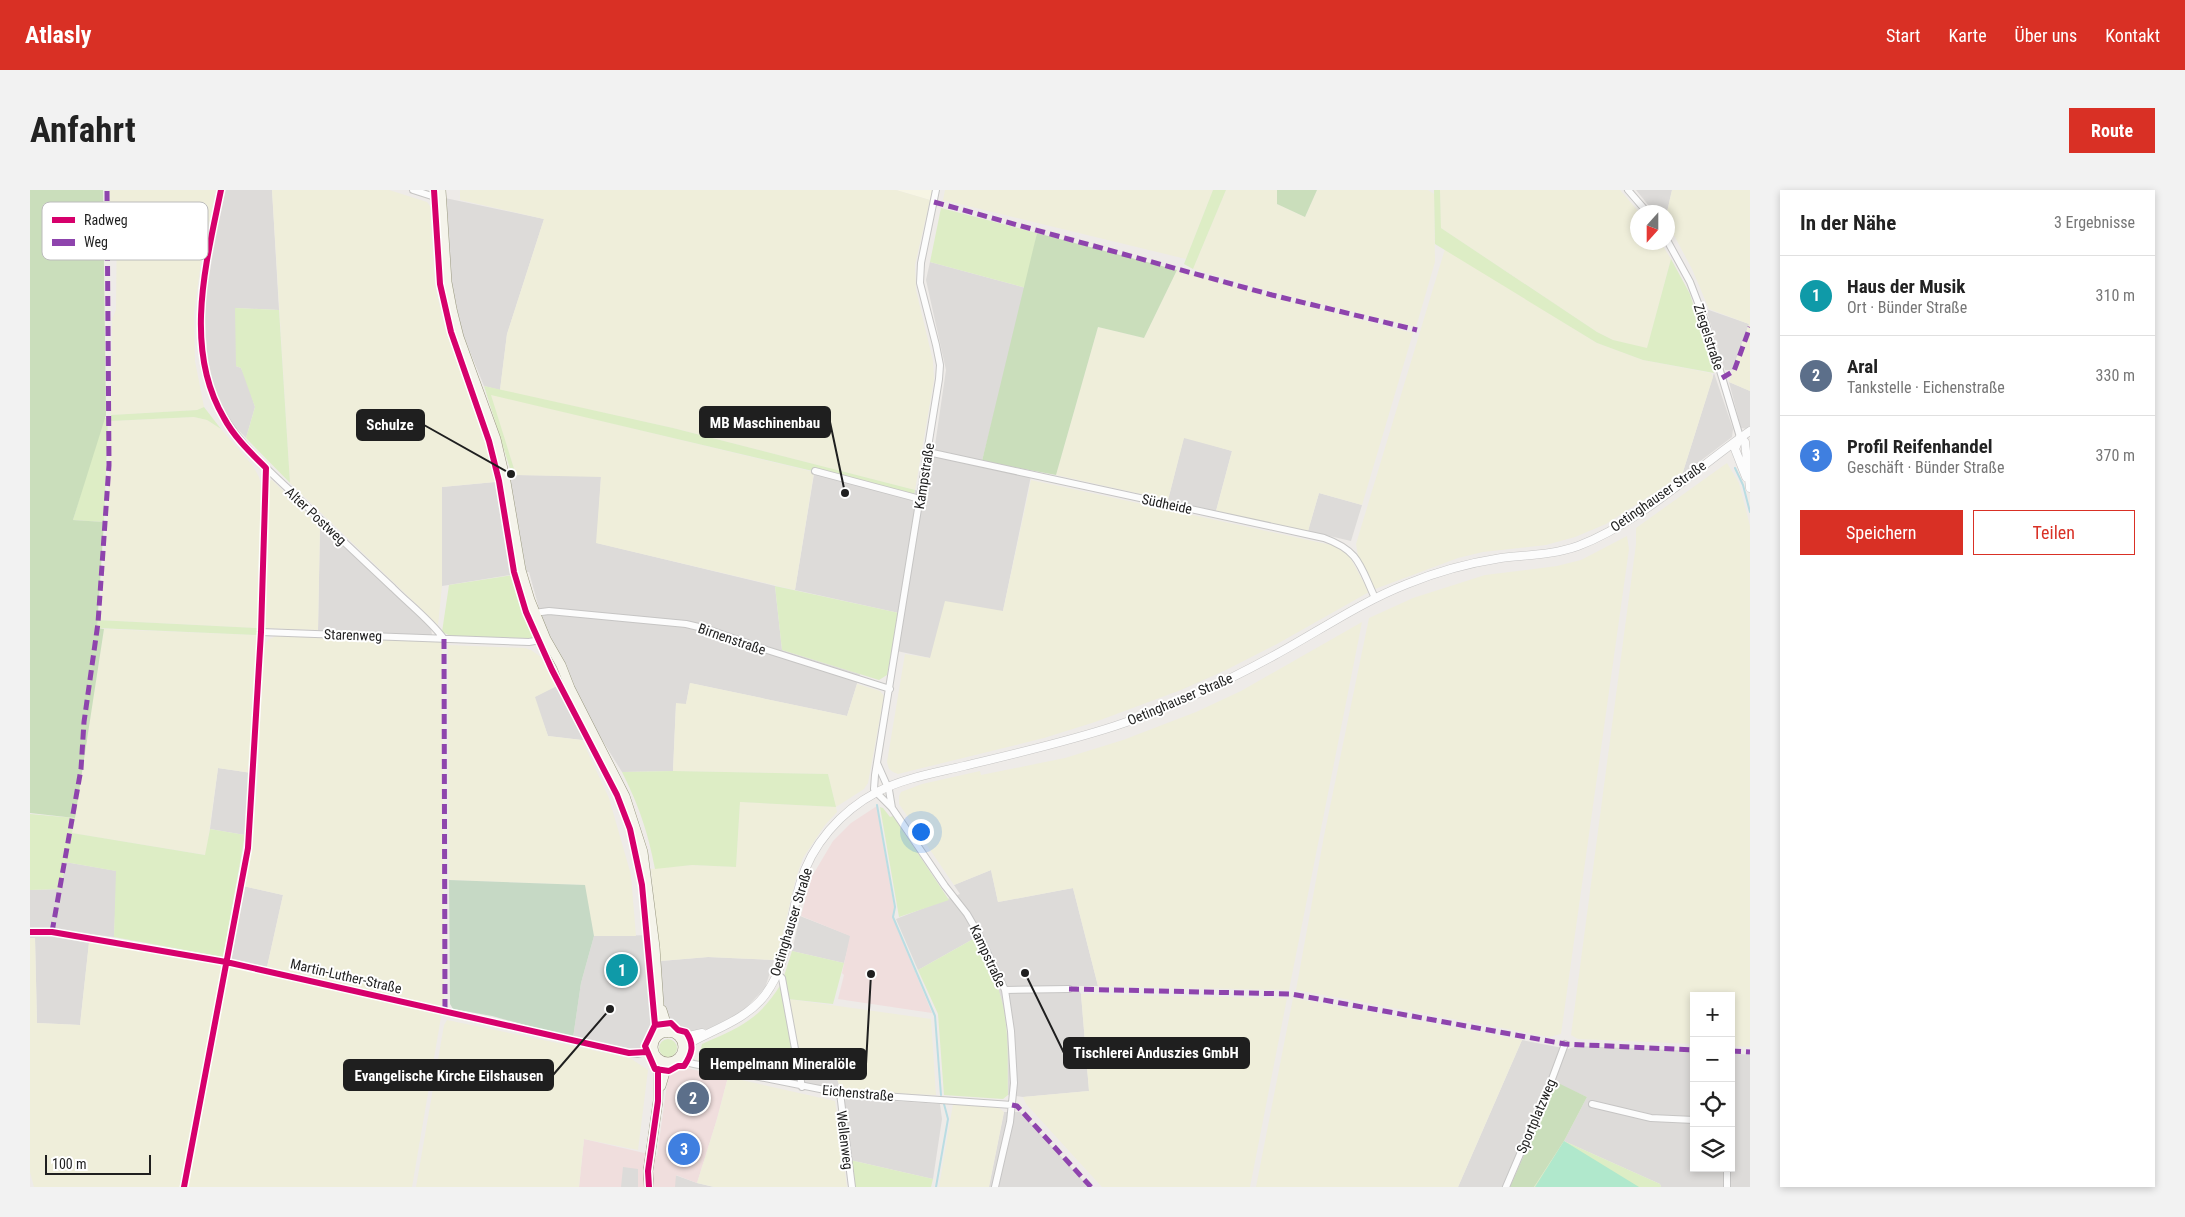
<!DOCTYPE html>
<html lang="de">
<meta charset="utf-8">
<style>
:root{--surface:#fff;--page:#f2f2f2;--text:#222;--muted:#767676;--line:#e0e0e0;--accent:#d93025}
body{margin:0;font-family:"Roboto Condensed",sans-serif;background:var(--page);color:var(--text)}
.controls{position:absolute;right:15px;bottom:15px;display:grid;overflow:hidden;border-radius:0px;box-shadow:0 2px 8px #0003}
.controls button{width:45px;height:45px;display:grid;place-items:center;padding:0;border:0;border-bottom:1px solid var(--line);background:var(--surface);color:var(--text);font:25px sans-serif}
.compass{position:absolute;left:1600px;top:15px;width:45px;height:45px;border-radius:50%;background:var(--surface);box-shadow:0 2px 8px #0003;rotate:201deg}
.scale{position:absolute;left:15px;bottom:12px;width:106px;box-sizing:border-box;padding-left:5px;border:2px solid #1f1f1f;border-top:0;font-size:14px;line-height:18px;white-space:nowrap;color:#1f1f1f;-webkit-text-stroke:4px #fff;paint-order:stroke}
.you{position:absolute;left:890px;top:641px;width:18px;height:18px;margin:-12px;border:4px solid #fff;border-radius:50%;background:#1a73e8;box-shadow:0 0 0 8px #1a73e833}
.badge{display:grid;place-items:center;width:32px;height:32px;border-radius:50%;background:var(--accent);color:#fff;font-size:16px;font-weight:700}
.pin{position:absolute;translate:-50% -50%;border:2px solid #fff;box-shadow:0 1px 5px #0006}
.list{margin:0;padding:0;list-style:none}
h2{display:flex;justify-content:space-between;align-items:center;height:65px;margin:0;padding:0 20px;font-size:21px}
h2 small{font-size:16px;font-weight:400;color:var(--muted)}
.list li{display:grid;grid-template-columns:32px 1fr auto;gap:15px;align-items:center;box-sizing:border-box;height:80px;padding:0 20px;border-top:1px solid var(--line)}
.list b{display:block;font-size:19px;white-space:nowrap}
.list p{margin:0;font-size:16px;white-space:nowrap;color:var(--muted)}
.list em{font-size:16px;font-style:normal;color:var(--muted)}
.actions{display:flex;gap:10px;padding:15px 20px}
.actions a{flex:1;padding:11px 0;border:1px solid var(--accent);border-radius:0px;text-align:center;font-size:18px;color:var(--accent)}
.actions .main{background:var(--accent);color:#fff}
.icon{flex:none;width:28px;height:28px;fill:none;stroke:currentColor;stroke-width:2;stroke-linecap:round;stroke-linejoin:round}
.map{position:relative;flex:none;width:1720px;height:997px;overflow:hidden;border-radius:0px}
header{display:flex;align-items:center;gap:30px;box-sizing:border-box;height:70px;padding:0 25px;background:var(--accent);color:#fff}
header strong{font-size:24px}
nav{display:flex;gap:28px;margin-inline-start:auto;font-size:18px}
.intro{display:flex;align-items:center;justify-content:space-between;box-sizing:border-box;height:120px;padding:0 30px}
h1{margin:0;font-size:35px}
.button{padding:12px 22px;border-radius:0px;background:var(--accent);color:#fff;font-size:18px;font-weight:700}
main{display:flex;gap:30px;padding:0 30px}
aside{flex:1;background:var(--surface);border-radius:0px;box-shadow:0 2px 8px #0003}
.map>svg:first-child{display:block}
.residential{fill:#dddbd9}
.commercial{fill:#f0dedd}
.education{fill:#f7f5e4}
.farmland{fill:#efeeda}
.grass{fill:#ddedc5}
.forest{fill:#cadebb}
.cemetery{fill:#c6d9c5}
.pitch{fill:#b0e8cc}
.parking{fill:#dcdbd9}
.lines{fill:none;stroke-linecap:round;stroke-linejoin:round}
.stream{stroke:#badde3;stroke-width:2}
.minor-casing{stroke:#c6c5c4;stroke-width:8}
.tertiary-casing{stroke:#c6c5c4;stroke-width:9}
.secondary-casing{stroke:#99987f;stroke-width:10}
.minor{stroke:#fcfcfc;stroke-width:6}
.tertiary{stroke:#fcfcfc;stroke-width:8}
.secondary{stroke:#f5f4eb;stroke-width:9}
.quiet{stroke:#8e44ad;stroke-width:5;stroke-dasharray:10 5;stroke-linecap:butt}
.cycleway-casing{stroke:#fff;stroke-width:9}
.cycleway{stroke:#d6006c;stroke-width:6}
.labels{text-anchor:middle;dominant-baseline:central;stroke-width:4;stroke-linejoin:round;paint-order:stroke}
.street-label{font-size:14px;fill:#1f1f1f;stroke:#fff}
.key{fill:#fff;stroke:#bcbcbc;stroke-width:1}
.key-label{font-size:14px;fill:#1f1f1f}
.leader{fill:none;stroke:#1f1f1f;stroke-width:2}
.callout-dot{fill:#1f1f1f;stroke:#fff;stroke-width:2}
.callout{fill:#1f1f1f;stroke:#1f1f1f;stroke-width:2}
.callout-label{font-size:15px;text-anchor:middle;font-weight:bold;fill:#fff}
</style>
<header>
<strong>Atlasly</strong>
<nav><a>Start</a><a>Karte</a><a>Über uns</a><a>Kontakt</a></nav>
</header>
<div class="intro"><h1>Anfahrt</h1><a class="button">Route</a></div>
<main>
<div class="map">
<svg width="1720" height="997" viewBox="0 0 1720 997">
<rect width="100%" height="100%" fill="#eeebe8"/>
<path class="residential" d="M 194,0 L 242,0 L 249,120 L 206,118 L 206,176 L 211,178 L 217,191 L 225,217 L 216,248 L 194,225 L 183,196 L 178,177 L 174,115 Z
M 1606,0 L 1642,0 L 1637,22 L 1624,22 Z
M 415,8 L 514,29 L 477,144 L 470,200 L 454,196 L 432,142 L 421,92 Z
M 900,72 L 996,98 L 952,271 L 1002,281 L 973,421 L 900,468 L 862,460 L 869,423 L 765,400 L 785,278 L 884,305 L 885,300 L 898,303 L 916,180 L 896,90 Z
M 1676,119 L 1719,134 L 1702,180 L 1695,180 Z
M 1684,183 L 1703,239 L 1702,247 L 1652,285 Z
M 1699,192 L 1720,201 L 1720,237 L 1717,239 L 1711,238 Z
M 1154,247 L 1202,261 L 1186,321 L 1138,310 Z
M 481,282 L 486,285 L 571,286 L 567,353 L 745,396 L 752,460 L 830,484 L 817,526 L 660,493 L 656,514 L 646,514 L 643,581 L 592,582 L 569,545 L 552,550 L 518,546 L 504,507 L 539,489 L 513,433 L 499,382 L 412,396 L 412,297 L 465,292 Z
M 1289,303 L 1332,315 L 1321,351 L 1278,341 Z
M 290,334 L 401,438 L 402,445 L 396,447 L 288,440 Z
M 188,578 L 222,583 L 215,645 L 180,639 Z
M 35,672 L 87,681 L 84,747 L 60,744 L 50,835 L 7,833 L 5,748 L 0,748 L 0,700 L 31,699 Z
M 961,680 L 968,712 L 1043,698 L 1068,796 L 1047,796 L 1051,804 L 1059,901 L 993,907 L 978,905 L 977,838 L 971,809 L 965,790 L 945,748 L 888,780 L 866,729 L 930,704 L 924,695 Z
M 213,696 L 253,705 L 237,777 L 198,768 Z
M 770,726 L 821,746 L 814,773 L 762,761 Z
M 629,745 L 631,771 L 678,767 L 744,770 L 735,798 L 712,822 L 678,839 L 652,844 L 645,841 L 640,834 L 623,838 L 615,853 L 614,859 L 602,860 L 543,848 L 551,793 L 564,746 Z
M 1492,850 L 1538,859 L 1548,856 L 1664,861 L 1664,978 L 1701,978 L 1701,863 L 1720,865 L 1720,997 L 1631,997 L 1630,994 L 1534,951 L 1557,907 L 1526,893 L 1480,997 L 1428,997 Z
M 798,860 L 811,901 L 774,894 L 767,863 Z
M 817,908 L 910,914 L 912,929 L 903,989 L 820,970 L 813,913 Z
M 974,922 L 990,922 L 1059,997 L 959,997 Z
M 645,985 L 667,993 L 684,997 L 645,997 Z"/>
<path class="commercial" d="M 847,616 L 864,717 L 863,728 L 902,823 L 808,809 L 814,785 L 812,783 L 820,746 L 771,726 L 781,688 L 803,651 L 821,633 Z
M 651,877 L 698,887 L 687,929 L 667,993 L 646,985 L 645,997 L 549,997 L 554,949 L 627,966 L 638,887 L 643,880 Z"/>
<path class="education" d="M 866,0 L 902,0 L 900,10 Z"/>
<path class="farmland" d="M 79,0 L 186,0 L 171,72 L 164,124 L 165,171 L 174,217 L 167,220 L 81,225 L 82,129 L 86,120 L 87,27 L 80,20 Z
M 242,0 L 359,0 L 397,12 L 400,16 L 405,96 L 416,142 L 457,257 L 465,292 L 412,297 L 412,396 L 408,435 L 260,293 Z
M 430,0 L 866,0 L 900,10 L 885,75 L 886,100 L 903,171 L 904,190 L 885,300 L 643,238 L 470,200 L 477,144 L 514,29 L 430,10 Z
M 915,0 L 1183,0 L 1156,69 L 913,10 Z
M 1196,0 L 1247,0 L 1247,14 L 1275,27 L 1287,0 L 1398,0 L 1404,4 L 1405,72 L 1386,137 L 1243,102 L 1163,79 Z
M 1410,0 L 1590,0 L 1609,22 L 1608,52 L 1631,53 L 1641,69 L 1617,159 L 1583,150 L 1567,142 L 1411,38 Z
M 1642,0 L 1720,0 L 1720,201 L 1699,192 L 1719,134 L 1679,119 L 1662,79 L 1638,34 L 1637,22 Z
M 1415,59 L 1567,153 L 1613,170 L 1681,183 L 1683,187 L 1652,285 L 1576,334 L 1545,347 L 1516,355 L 1453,362 L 1428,368 L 1345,399 L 1328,366 L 1326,354 Z
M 1147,80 L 1242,107 L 1383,143 L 1332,315 L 1289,303 L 1278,341 L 1186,321 L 1202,261 L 1154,248 L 1138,310 L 1026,285 L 1068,137 L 1114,148 Z
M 460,204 L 784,282 L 765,400 L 566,353 L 571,287 L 486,285 Z
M 164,227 L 177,230 L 191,239 L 223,276 L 229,287 L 232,300 L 227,438 L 70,430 L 78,321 L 81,231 Z
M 1697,273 L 1709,293 L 1720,336 L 1720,857 L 1701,856 L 1701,806 L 1664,806 L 1664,854 L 1548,849 L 1541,845 L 1606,354 L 1606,338 Z
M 242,290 L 290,337 L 288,440 L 235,438 L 239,291 Z
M 1001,290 L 1315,358 L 1339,402 L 1247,454 L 1196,480 L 1151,500 L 1065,532 L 1014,548 L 868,584 L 863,582 L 859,579 L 857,572 L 875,464 L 900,468 L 915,411 L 973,421 Z
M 1597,346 L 1599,359 L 1531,844 L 1520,847 L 1266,800 L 1294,646 L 1339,428 L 1383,408 L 1455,385 L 1527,376 L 1551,370 Z
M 1332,432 L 1259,800 L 1068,796 L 1043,698 L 968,712 L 961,680 L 924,695 L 869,614 L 869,606 L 871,602 L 892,594 L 950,581 L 951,585 L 1035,568 L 1093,550 L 1166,522 L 1211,501 Z
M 74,439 L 228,445 L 222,583 L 188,578 L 176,665 L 42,643 Z
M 247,446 L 412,452 L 414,814 L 410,817 L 237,777 L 253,705 L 213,696 L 222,646 L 228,591 L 233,455 L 239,449 Z
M 418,455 L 495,458 L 501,460 L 511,467 L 527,496 L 505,507 L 518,546 L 552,550 L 579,608 L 601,685 L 606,746 L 564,746 L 554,695 L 419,690 Z
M 660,493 L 817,526 L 827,494 L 850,501 L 854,506 L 838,593 L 834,599 L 806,617 L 807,622 L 795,635 L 773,668 L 766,688 L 748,764 L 744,770 L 678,767 L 630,771 L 621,679 L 662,675 L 706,677 L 710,612 L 806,617 L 798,584 L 643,581 L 646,513 L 656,514 Z
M 0,748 L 5,748 L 7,833 L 50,835 L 59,752 L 189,774 L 193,778 L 151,997 L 4,997 L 0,982 Z
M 198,775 L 408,822 L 411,827 L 382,997 L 156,997 Z
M 1051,804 L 1257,808 L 1220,997 L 1072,997 L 996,914 L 993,907 L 1059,901 Z
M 1263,808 L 1492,850 L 1428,997 L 1226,997 Z
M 758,809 L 901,829 L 906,905 L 811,901 L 798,860 L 767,863 Z
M 417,830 L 600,868 L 618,880 L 608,960 L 554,949 L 549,997 L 386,997 L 414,835 Z
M 698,887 L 805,911 L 817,997 L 684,997 L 667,993 L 687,929 Z
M 923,914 L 968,917 L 974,922 L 959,997 L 909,997 Z"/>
<path class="grass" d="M 1183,0 L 1196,0 L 1163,79 L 1154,74 Z
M 1404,0 L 1410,0 L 1411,38 L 1567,142 L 1583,150 L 1617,158 L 1641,69 L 1660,104 L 1684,183 L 1613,170 L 1567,153 L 1405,54 Z
M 911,18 L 1007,43 L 996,98 L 900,72 Z
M 205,118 L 249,120 L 260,293 L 216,248 L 225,217 L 211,178 L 206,176 Z
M 454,196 L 643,238 L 885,300 L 884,305 L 461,205 L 486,285 L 481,282 Z
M 174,217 L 191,239 L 177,230 L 164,227 L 81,231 L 81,225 L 167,220 Z
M 73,228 L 78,228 L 74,332 L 43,330 Z
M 483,385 L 504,448 L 423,447 L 412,442 L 419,395 Z
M 745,396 L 869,423 L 857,485 L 849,490 L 752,460 Z
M 67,430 L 227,438 L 228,445 L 67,438 Z
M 643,581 L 798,584 L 806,617 L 710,612 L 706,677 L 662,675 L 625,679 C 618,642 609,616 592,582 Z
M 850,617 L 853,618 L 860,627 L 863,626 L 919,710 L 869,727 Z
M 0,624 L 45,628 L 42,643 L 175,665 L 180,639 L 215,645 L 193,767 L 84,747 L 86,681 L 35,672 L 31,699 L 0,700 Z
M 945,748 C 955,767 966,787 971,808 C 980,839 977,873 978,905 L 973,909 L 914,905 L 908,824 L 888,780 Z
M 762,761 L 814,773 L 803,814 L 758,809 L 753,789 Z
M 751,794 L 768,887 L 765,891 L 668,871 L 672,854 C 710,837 728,831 751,794 Z
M629 858a9 9 0 1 1 18 0a9 9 0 1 1-18 0Z
M 1534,951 L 1630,994 L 1631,997 L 1504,997 Z
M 820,970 L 903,989 L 901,997 L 825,997 Z"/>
<path class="forest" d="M 0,0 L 73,0 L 76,225 L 43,330 L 74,332 L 67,438 L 74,439 L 45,628 L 0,623 Z
M 1247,0 L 1287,0 L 1275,27 L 1247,14 Z
M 1007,43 L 1147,80 L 1114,148 L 1068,137 L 1026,285 L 952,271 Z
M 1526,892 L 1557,907 L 1534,951 L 1504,997 L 1480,997 Z"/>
<path class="cemetery" d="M 419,690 L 555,695 L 564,746 L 551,793 L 543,848 L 462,826 L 423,819 L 420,814 Z"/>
<path class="pitch" d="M 1534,951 L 1609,997 L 1505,997 Z"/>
<path class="parking" d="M 593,977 L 608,979 L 608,997 L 591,997 Z"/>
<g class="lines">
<path class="stream" d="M 1705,278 L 1713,295 L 1720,322
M 847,615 L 865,717 L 863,727 L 905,826 L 911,905
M 906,997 L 918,929 L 914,914"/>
<defs>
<path id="minor" d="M 191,0 C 180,57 165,114 174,173 C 183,231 226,269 267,307 C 299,338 331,368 363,398 C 380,415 400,430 414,449
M 383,0 L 411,9
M 906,0 L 891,73 L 890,93 L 906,155 L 910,175 L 909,189 L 845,585 L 844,599 L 846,602 L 862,618 L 915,696 L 937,724 L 948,743 L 975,800 L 981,841 L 984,893 L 980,932 L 965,997
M 1598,0 L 1617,22
M 1638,52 L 1660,92 L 1675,131 L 1710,247
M 898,262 L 1294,348 C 1330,361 1330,376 1345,408
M 785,281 L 890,309
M 504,423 L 519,421 L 656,434 L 677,439 L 737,460 L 860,499
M 231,442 L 499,452 L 516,449
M 847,573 L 859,600 L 862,618
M 0,742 L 22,742 L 196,772 L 599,863 L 607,864 L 624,860
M 747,783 L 752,788 L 772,897
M 975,800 L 1039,799
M 650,866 L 656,872 L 664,874 L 810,903 L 982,915
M 810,903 L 822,997
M 1562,914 L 1621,928 L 1664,930
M 1697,978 L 1697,997
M 1476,997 L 1522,889 L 1535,854"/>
<path id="tertiary" d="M 1710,247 L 1715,252 L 1720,298
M 1709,249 L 1705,259 L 1716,287
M 650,848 L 672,843
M 653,857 C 680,840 714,832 735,805 C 759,773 759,731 770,694 C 781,655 811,621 847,602 C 874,588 905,583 934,576 C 984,564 1036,552 1085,536 C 1140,518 1194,493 1245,465 C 1289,441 1331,412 1377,394 C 1406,382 1439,373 1471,368 C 1496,365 1523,365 1548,356 C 1611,332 1665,279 1720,241"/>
<path id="secondary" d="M 411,0 L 417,92 L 422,119 L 429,147 L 466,249 L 476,292 L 491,380 L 500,410 L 516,449 L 531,475 L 540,498 L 595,606 L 613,662 L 625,757 L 631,844
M 632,820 L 639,843
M623 857a15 15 0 1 1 30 0a15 15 0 1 1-30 0Z
M 631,896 L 638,872
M 619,997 L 618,981 L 628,911 L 629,869"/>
</defs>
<use href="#minor" class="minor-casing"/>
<use href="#tertiary" class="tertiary-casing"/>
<use href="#secondary" class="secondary-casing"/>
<use href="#minor" class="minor"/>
<use href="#tertiary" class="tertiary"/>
<use href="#secondary" class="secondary"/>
<path class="quiet" d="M 904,12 L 1242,105 L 1387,140
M 1692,188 L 1704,181 L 1720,137
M 414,449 L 415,821
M 22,742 L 51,579 L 54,532 L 68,433 L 79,275 L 77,0
M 1039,799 L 1261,804 L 1535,854 L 1664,860
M 1701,861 L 1720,862
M 982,915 L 987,916 L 1061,997"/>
<defs>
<path id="cycleway" d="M 404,0 L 410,94 L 421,142 L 459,251 L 469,291 L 484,382 L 496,422 L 522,480 L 587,605 L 600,639 L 612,695 L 625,835
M 0,742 L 22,742 L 196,772 L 599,863 L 617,862
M 641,833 L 648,840 L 656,842 C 665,855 662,864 654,876 L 648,876 L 639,881 L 625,879 L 615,856 L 625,835 Z
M 154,997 L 218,658 L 231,442 L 236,278 C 221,263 204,247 194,228 C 153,159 176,73 191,0
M 619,997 L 618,981 L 628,911 L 628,879"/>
</defs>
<use href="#cycleway" class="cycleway-casing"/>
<use href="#cycleway" class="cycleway"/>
</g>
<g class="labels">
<g class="street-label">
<text transform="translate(1679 147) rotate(72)">Ziegelstraße</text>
<text transform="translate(894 286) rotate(-81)">Kampstraße</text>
<text transform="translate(1628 306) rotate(-35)">Oetinghauser Straße</text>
<text transform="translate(1137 314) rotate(12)">Südheide</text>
<text transform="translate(286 326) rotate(43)">Alter Postweg</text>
<text transform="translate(323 445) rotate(2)">Starenweg</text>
<text transform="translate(702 449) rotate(19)">Birnenstraße</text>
<text transform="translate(1150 509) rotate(-23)">Oetinghauser Straße</text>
<text transform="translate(761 732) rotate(-73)">Oetinghauser Straße</text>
<text transform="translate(958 766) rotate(65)">Kampstraße</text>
<text transform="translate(316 786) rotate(13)">Martin-Luther-Straße</text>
<text transform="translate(828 903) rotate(5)">Eichenstraße</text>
<text transform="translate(1506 926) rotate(-67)">Sportplatzweg</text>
<text transform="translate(815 950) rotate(83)">Wellenweg</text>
</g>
</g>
<rect x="12" y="12" width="166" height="58" rx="8" class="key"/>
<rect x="22" y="27" width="23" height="6" fill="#d6006c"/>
<rect x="22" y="49" width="23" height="7" fill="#8e44ad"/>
<g class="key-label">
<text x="54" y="35">Radweg</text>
<text x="54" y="57">Weg</text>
</g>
<path class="leader" d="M815 303L800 232M481 284L394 235M995 783L1034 863M841 784L836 874M580 819L523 885"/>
<g class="callout-dot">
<circle cx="815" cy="303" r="5"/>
<circle cx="481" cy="284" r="5"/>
<circle cx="995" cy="783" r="5"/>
<circle cx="841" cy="784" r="5"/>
<circle cx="580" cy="819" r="5"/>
</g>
<g class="callout">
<rect x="670" y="217" width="130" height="30" rx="5"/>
<rect x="327" y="220" width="67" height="30" rx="5"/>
<rect x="1034" y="848" width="185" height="30" rx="5"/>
<rect x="670" y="859" width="166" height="30" rx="5"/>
<rect x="314" y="870" width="209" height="30" rx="5"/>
</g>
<g class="callout-label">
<text x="735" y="238">MB Maschinenbau</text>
<text x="360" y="240">Schulze</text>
<text x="1126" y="868">Tischlerei Anduszies GmbH</text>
<text x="753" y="879">Hempelmann Mineralöle</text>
<text x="419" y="891">Evangelische Kirche Eilshausen</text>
</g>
</svg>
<div class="controls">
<button>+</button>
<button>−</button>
<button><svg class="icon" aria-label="locate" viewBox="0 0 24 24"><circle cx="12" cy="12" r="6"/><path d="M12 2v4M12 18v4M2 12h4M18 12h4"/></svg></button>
<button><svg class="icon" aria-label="layers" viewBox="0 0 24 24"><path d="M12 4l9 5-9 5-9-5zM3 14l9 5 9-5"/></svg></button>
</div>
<svg class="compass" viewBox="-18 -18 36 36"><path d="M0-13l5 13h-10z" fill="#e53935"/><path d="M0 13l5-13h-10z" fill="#767676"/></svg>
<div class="scale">100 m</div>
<div class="you"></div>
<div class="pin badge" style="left:592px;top:780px;background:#0f9aa8">1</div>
<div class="pin badge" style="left:663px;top:908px;background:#5c6f8a">2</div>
<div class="pin badge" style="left:654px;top:959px;background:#3f7fe0">3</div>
</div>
<aside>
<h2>In der Nähe<small>3 Ergebnisse</small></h2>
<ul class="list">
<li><span class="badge" style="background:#0f9aa8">1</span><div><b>Haus der Musik</b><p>Ort · Bünder Straße</p></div><em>310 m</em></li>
<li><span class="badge" style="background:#5c6f8a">2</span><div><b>Aral</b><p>Tankstelle · Eichenstraße</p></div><em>330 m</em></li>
<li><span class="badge" style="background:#3f7fe0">3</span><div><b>Profil Reifenhandel</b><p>Geschäft · Bünder Straße</p></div><em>370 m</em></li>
</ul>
<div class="actions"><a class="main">Speichern</a><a>Teilen</a></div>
</aside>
</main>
